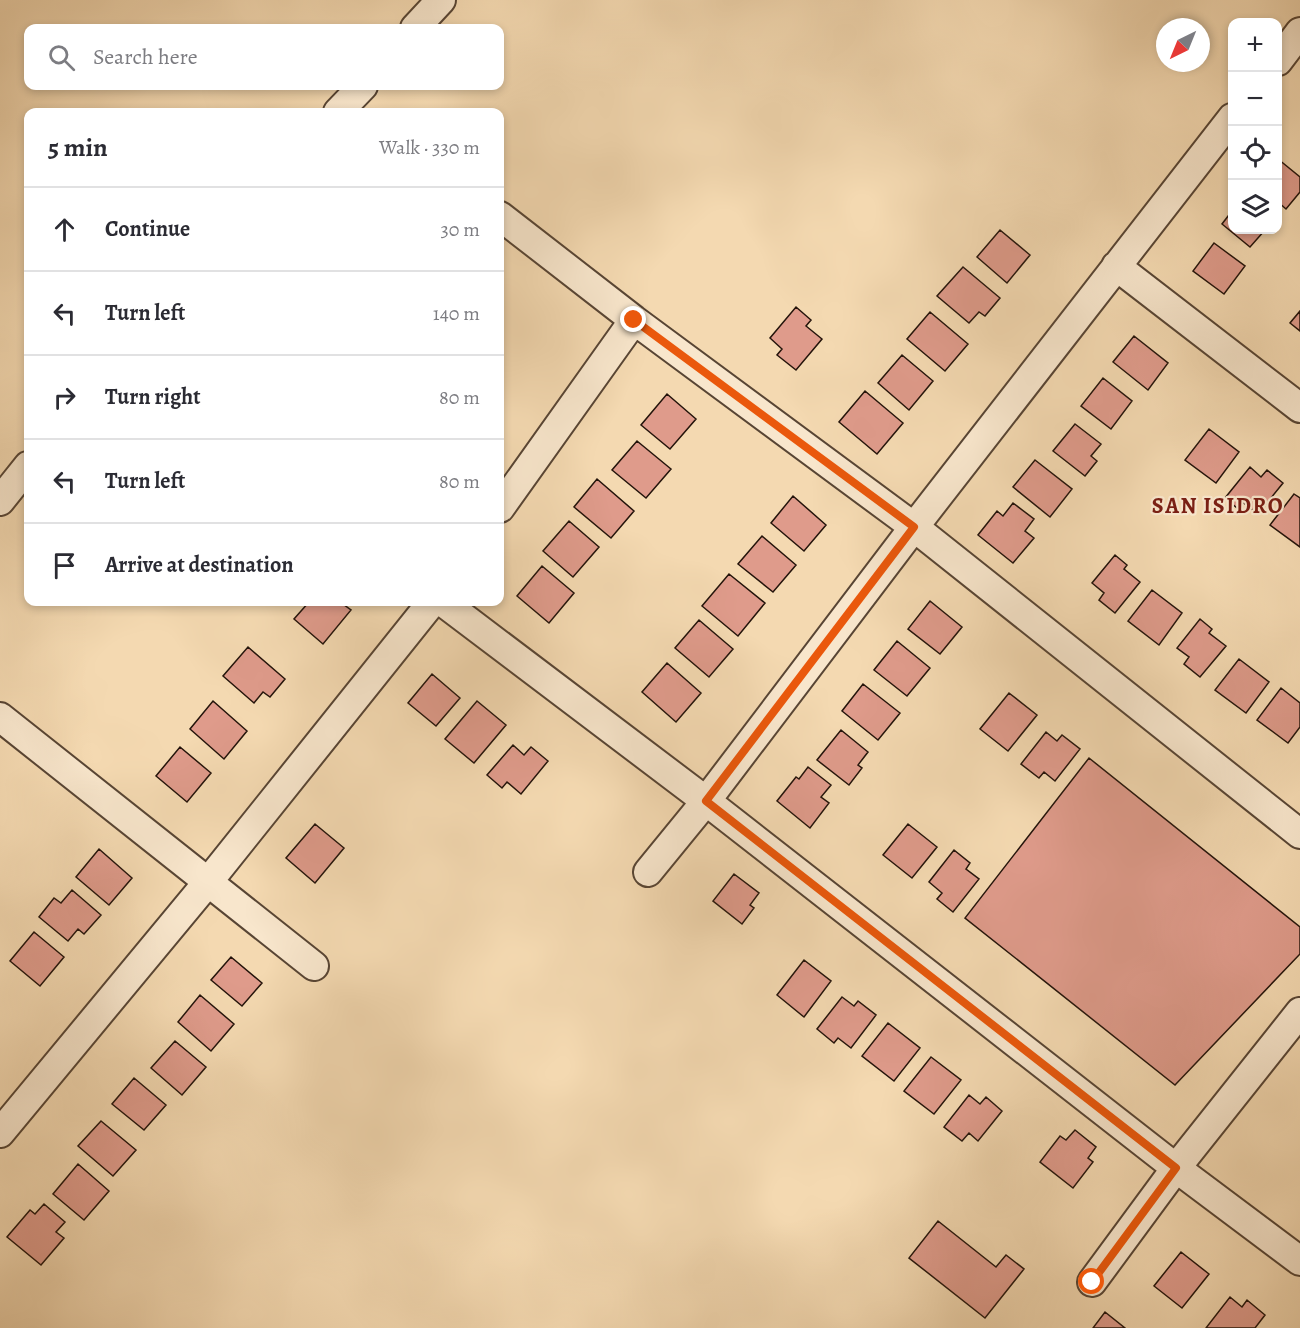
<!DOCTYPE html>
<meta charset="utf-8">
<style>
:root{--surface:#fff;--page:#f2f2f3;--text:#2b2b33;--muted:#7c7c81;--line:#e1e1e2}
body{margin:0;font-family:Alegreya,serif;background:var(--page);color:var(--text)}
.controls{position:absolute;right:18px;top:18px;display:grid;overflow:hidden;border-radius:12px;box-shadow:0 3px 9px #0003}
.controls button{width:54px;height:54px;display:grid;place-items:center;padding:0;border:0;border-bottom:2px solid var(--line);background:var(--surface);color:var(--text);font:30px sans-serif}
.compass{position:absolute;left:1156px;top:18px;width:54px;height:54px;border-radius:50%;background:var(--surface);box-shadow:0 3px 9px #0003;rotate:223deg}
.stop{position:absolute;width:18px;height:18px;margin:-14px;border:4px solid #ea580c;border-radius:50%;background:#fff}
.stop.end{background:#ea580c;border-color:#fff;box-shadow:0 2px 6px #0008}
.list{margin:0;padding:0;list-style:none}
h2{display:flex;justify-content:space-between;align-items:center;height:78px;margin:0;padding:0 24px;font-size:26px}
h2 small{font-size:20px;font-weight:400;color:var(--muted)}
.list li{display:grid;grid-template-columns:39px 1fr auto;gap:18px;align-items:center;box-sizing:border-box;height:84px;padding:0 24px;border-top:2px solid var(--line)}
.list b{display:block;font-size:22px;white-space:nowrap}
.list em{font-size:20px;font-style:normal;color:var(--muted)}
.icon{flex:none;width:33px;height:33px;fill:none;stroke:currentColor;stroke-width:2;stroke-linecap:round;stroke-linejoin:round}
.map{position:relative;flex:none;width:1300px;height:1328px;overflow:hidden}
.search{position:absolute;background:var(--surface);box-shadow:0 3px 9px #0003;left:24px;top:24px;width:480px;height:66px;display:flex;align-items:center;gap:15px;box-sizing:border-box;padding:0 21px;border-radius:12px;color:var(--muted);font-size:22px}
.panel{position:absolute;background:var(--surface);box-shadow:0 3px 9px #0003;left:24px;top:108px;width:480px;height:498px;border-radius:12px}
.map>svg:first-child{display:block}
.building{fill:#df9b8b;stroke:#24140b;stroke-width:1.5}
.lines{fill:none;stroke-linecap:round;stroke-linejoin:round}
.street-casing{stroke:#584534;stroke-width:32}
.street{stroke:#f8e6cc;stroke-width:28}
.route{stroke:#ea580c;stroke-width:8}
.labels{text-anchor:middle;dominant-baseline:central;stroke-width:4.5;stroke-linejoin:round;paint-order:stroke}
.district-label{font-size:22px;font-weight:bold;letter-spacing:1.5px;fill:#7a1f14;stroke:#f8e6cc}
</style>
<div class="map">
<svg width="1300" height="1328" viewBox="0 0 1300 1328">
<rect width="100%" height="100%" fill="#f4d9b1"/>
<filter id="stains"><feTurbulence type="fractalNoise" baseFrequency=".00333" numOctaves="4"/><feColorMatrix values="0 0 0 0 .2 0 0 0 0 .09 0 0 0 0 .02 0 0 0 .5 -.17"/></filter>
<radialGradient id="worn" r=".72"><stop offset=".6" stop-color="#630" stop-opacity="0"/><stop offset="1" stop-color="#630" stop-opacity=".3"/></radialGradient>
<path class="building" d="M 1278,159 L 1300,177 L 1300,192 L 1286,209 L 1278,202 Z
M 1232,211 L 1232,230 L 1265,230 L 1250,247 L 1222,224 Z
M 1000,230 L 1030,255 L 1007,283 L 977,257 Z
M 1214,243 L 1245,266 L 1224,294 L 1193,271 Z
M 963,267 L 1000,298 L 985,316 L 979,312 L 969,323 L 937,296 Z
M 796,307 L 811,320 L 806,326 L 822,339 L 796,370 L 777,355 L 782,349 L 770,338 Z
M 1300,311 L 1300,331 L 1290,323 Z
M 930,312 L 968,344 L 945,371 L 907,339 Z
M 1134,336 L 1168,363 L 1148,390 L 1113,362 Z
M 902,355 L 933,381 L 909,410 L 878,383 Z
M 1103,378 L 1132,401 L 1111,429 L 1081,406 Z
M 865,391 L 903,423 L 877,454 L 839,422 Z
M 667,394 L 696,419 L 670,449 L 641,425 Z
M 1075,424 L 1101,444 L 1091,456 L 1097,461 L 1085,476 L 1053,451 Z
M 1209,429 L 1239,452 L 1216,483 L 1185,460 Z
M 637,441 L 671,469 L 646,498 L 612,470 Z
M 1035,460 L 1072,489 L 1050,517 L 1013,487 Z
M 1250,467 L 1261,477 L 1267,470 L 1283,483 L 1258,514 L 1242,502 L 1237,508 L 1225,498 Z
M 597,479 L 634,511 L 611,538 L 574,507 Z
M 1294,494 L 1300,498 L 1300,547 L 1270,525 Z
M 793,496 L 826,525 L 804,551 L 771,523 Z
M 1013,503 L 1034,519 L 1025,531 L 1034,538 L 1013,563 L 978,535 L 997,511 L 1003,516 Z
M 569,521 L 599,547 L 573,577 L 543,551 Z
M 762,536 L 796,565 L 773,592 L 738,564 Z
M 1115,555 L 1127,565 L 1124,569 L 1140,582 L 1115,613 L 1099,600 L 1104,593 L 1092,583 Z
M 542,566 L 574,593 L 549,623 L 517,596 Z
M 729,574 L 765,603 L 738,636 L 702,606 Z
M 1152,590 L 1182,613 L 1159,645 L 1128,621 Z
M 930,601 L 962,627 L 940,654 L 908,629 Z
M 309,602 L 340,602 L 351,610 L 323,644 L 294,619 Z
M 1200,619 L 1212,629 L 1209,633 L 1226,646 L 1200,677 L 1184,664 L 1189,657 L 1177,648 Z
M 699,620 L 733,649 L 709,677 L 675,648 Z
M 897,641 L 930,668 L 907,696 L 874,670 Z
M 248,647 L 285,679 L 270,697 L 263,692 L 254,703 L 223,676 Z
M 1239,659 L 1269,682 L 1246,713 L 1215,690 Z
M 667,663 L 701,693 L 676,722 L 642,692 Z
M 432,674 L 460,698 L 436,726 L 408,703 Z
M 863,684 L 900,713 L 878,740 L 842,711 Z
M 1281,688 L 1300,703 L 1300,727 L 1288,743 L 1257,720 Z
M 1009,693 L 1037,715 L 1008,751 L 980,729 Z
M 213,701 L 247,731 L 224,759 L 190,729 Z
M 477,701 L 506,725 L 474,763 L 445,739 Z
M 841,730 L 868,752 L 858,765 L 862,768 L 849,785 L 817,760 Z
M 1046,732 L 1057,741 L 1062,735 L 1080,749 L 1055,781 L 1044,772 L 1039,778 L 1021,764 Z
M 513,745 L 524,755 L 531,747 L 548,761 L 521,794 L 507,782 L 502,788 L 487,775 Z
M 180,747 L 211,773 L 187,802 L 156,776 Z
M 1089,758 L 1300,927 L 1300,954 L 1175,1085 L 965,918 Z
M 808,767 L 831,785 L 821,797 L 829,803 L 810,828 L 777,801 L 796,777 L 799,779 Z
M 315,824 L 344,848 L 315,883 L 286,858 Z
M 908,824 L 937,847 L 912,878 L 883,855 Z
M 99,849 L 132,878 L 109,905 L 76,877 Z
M 954,850 L 970,863 L 966,869 L 979,879 L 953,912 L 937,899 L 942,893 L 929,882 Z
M 734,874 L 759,893 L 750,905 L 754,908 L 742,924 L 713,901 Z
M 72,890 L 101,915 L 84,934 L 78,929 L 68,941 L 39,917 L 54,898 L 61,903 Z
M 34,932 L 64,957 L 40,986 L 10,961 Z
M 231,957 L 262,983 L 242,1006 L 211,980 Z
M 804,960 L 831,981 L 804,1017 L 777,995 Z
M 200,995 L 234,1024 L 211,1051 L 178,1022 Z
M 842,997 L 854,1006 L 858,1001 L 876,1015 L 851,1048 L 838,1038 L 834,1043 L 817,1029 Z
M 888,1023 L 920,1048 L 894,1081 L 862,1056 Z
M 175,1041 L 206,1067 L 182,1095 L 151,1068 Z
M 931,1057 L 961,1080 L 934,1114 L 904,1091 Z
M 134,1078 L 166,1105 L 144,1130 L 112,1104 Z
M 969,1095 L 980,1104 L 986,1097 L 1002,1111 L 978,1141 L 969,1133 L 962,1141 L 944,1127 Z
M 101,1121 L 136,1150 L 113,1176 L 78,1146 Z
M 1075,1130 L 1096,1147 L 1088,1158 L 1093,1162 L 1073,1188 L 1040,1162 L 1060,1136 L 1066,1140 Z
M 78,1164 L 109,1191 L 84,1220 L 53,1194 Z
M 44,1204 L 65,1222 L 56,1232 L 64,1238 L 41,1265 L 7,1237 L 30,1210 L 35,1214 Z
M 938,1221 L 996,1267 L 1006,1255 L 1024,1269 L 985,1318 L 909,1258 Z
M 1181,1252 L 1209,1274 L 1182,1308 L 1154,1286 Z
M 1230,1297 L 1242,1307 L 1247,1300 L 1265,1315 L 1255,1328 L 1206,1328 Z
M 1105,1312 L 1125,1328 L 1093,1328 Z"/>
<g class="lines">
<defs>
<path id="street" d="M 415,28 L 441,0
M 1278,61 L 1300,32
M 338,112 L 363,86
M 500,216 L 634,320 L 914,527 L 1300,834
M 1116,266 L 1300,408
M 0,501 L 28,466
M 500,508 L 634,320
M 443,602 L 706,801 L 1176,1168 L 1300,1261
M 0,717 L 314,966
M 648,872 L 706,801 L 914,527 L 1232,118
M 0,1133 L 208,882 L 432,602
M 1092,1282 L 1176,1168 L 1300,1012"/>
</defs>
<use href="#street" class="street-casing"/>
<use href="#street" class="street"/>
</g>
<g class="lines">
<path class="route" d="M 634,320 L 914,527 L 706,801 L 1176,1168 L 1092,1282"/>
</g>
<g class="labels">
<g class="district-label">
<text x="1218" y="506">SAN ISIDRO</text>
</g>
</g>
<rect width="100%" height="100%" filter="url(#stains)"/>
<rect width="100%" height="100%" fill="url(#worn)"/>
</svg>
<div class="controls">
<button>+</button>
<button>−</button>
<button><svg class="icon" aria-label="locate" viewBox="0 0 24 24"><circle cx="12" cy="12" r="6"/><path d="M12 2v4M12 18v4M2 12h4M18 12h4"/></svg></button>
<button><svg class="icon" aria-label="layers" viewBox="0 0 24 24"><path d="M12 4l9 5-9 5-9-5zM3 14l9 5 9-5"/></svg></button>
</div>
<svg class="compass" viewBox="-18 -18 36 36"><path d="M0-13l5 13h-10z" fill="#e53935"/><path d="M0 13l5-13h-10z" fill="#7c7c81"/></svg>
<div class="stop" style="left:1092px;top:1282px"></div>
<div class="stop end" style="left:634px;top:320px"></div>
<div class="search"><svg class="icon" aria-label="search" viewBox="0 0 24 24"><circle cx="10" cy="10" r="6"/><path d="M15 15l6 6"/></svg>Search here</div>
<section class="panel">
<h2>5 min<small>Walk · 330 m</small></h2>
<ul class="list">
<li><svg class="icon" aria-label="ahead" viewBox="0 0 24 24"><path d="M12 20V5M6 11l6-6 6 6"/></svg><div><b>Continue</b></div><em>30 m</em></li>
<li><svg class="icon" aria-label="left" viewBox="0 0 24 24"><path d="M17 20v-9H6M10 6l-5 5 5 5"/></svg><div><b>Turn left</b></div><em>140 m</em></li>
<li><svg class="icon" aria-label="right" viewBox="0 0 24 24"><path d="M7 20v-9h11M14 6l5 5-5 5"/></svg><div><b>Turn right</b></div><em>80 m</em></li>
<li><svg class="icon" aria-label="left" viewBox="0 0 24 24"><path d="M17 20v-9H6M10 6l-5 5 5 5"/></svg><div><b>Turn left</b></div><em>80 m</em></li>
<li><svg class="icon" aria-label="arrive" viewBox="0 0 24 24"><path d="M6 21V4h12l-3 4 3 4H6"/></svg><div><b>Arrive at destination</b></div></li>
</ul>
</section>
</div>
